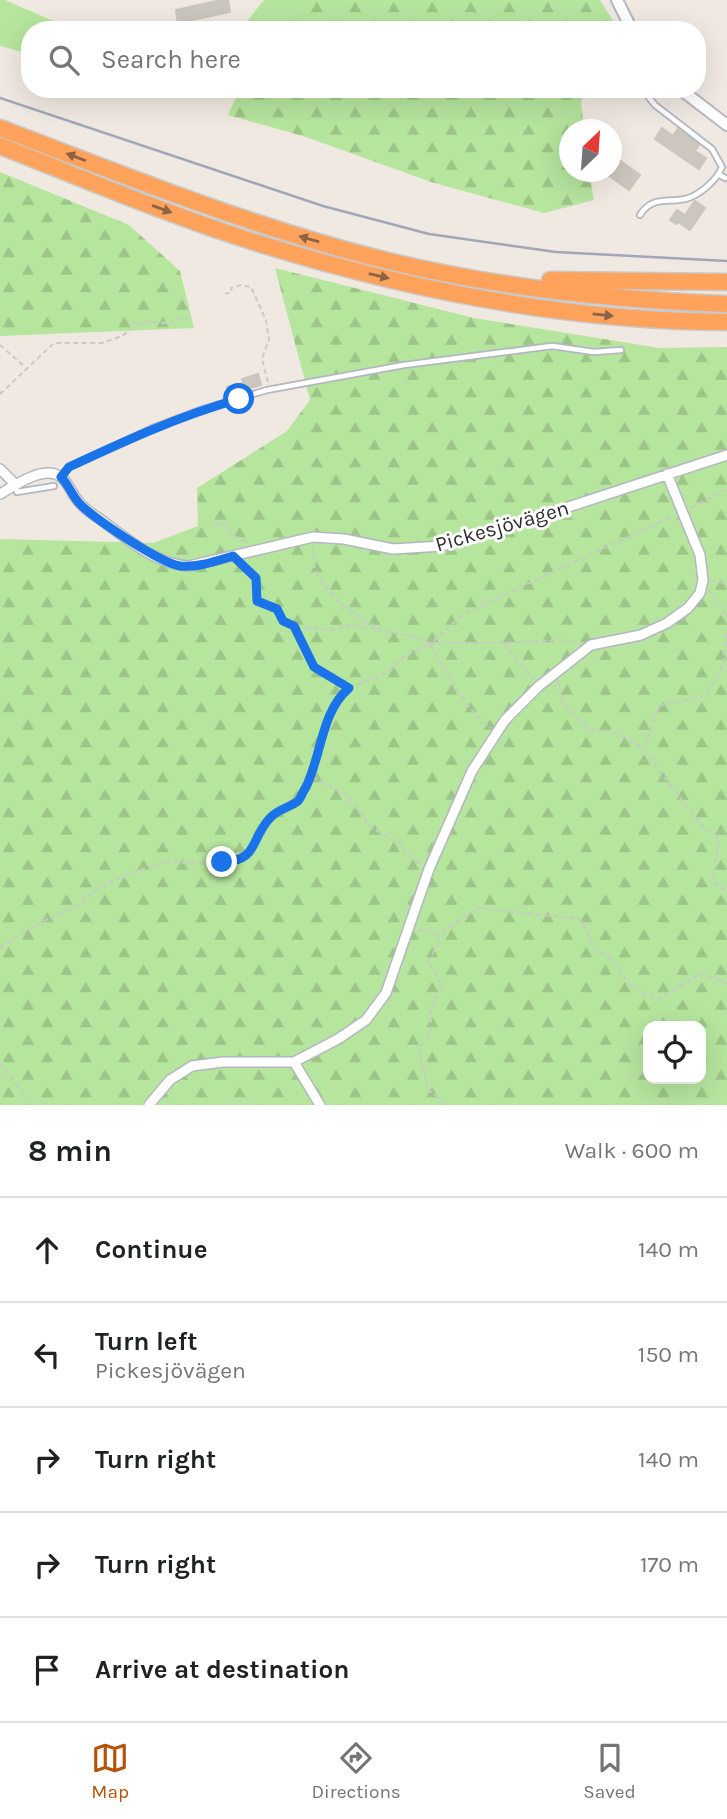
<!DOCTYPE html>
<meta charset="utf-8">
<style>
:root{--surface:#fff;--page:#f6f6f6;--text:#202124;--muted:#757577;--line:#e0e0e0;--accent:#b45309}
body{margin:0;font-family:Karla,sans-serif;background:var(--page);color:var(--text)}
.controls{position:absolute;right:21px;bottom:21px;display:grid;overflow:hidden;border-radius:14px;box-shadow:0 7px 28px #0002}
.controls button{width:63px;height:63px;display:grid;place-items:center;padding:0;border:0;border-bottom:2px solid var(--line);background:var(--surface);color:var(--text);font:35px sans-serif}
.compass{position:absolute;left:559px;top:119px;width:63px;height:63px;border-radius:50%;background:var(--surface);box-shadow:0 7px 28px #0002;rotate:25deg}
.stop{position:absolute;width:21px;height:21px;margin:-16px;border:5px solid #1a73e8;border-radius:50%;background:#fff}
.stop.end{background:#1a73e8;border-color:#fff;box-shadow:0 2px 7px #0008}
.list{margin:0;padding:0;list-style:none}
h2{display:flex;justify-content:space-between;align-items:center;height:91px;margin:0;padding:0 28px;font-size:30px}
h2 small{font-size:23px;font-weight:400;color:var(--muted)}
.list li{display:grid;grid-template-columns:46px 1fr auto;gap:21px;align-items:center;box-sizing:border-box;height:105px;padding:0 28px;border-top:2px solid var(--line)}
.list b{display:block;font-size:26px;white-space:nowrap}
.list p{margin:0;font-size:23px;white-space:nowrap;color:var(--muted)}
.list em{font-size:23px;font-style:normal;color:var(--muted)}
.icon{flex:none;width:38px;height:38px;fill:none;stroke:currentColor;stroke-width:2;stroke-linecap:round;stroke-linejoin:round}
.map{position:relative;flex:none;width:727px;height:1105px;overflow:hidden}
.search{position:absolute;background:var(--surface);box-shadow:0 7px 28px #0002;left:21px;right:21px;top:21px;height:77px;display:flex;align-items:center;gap:18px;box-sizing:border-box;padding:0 24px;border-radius:28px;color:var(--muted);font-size:26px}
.sheet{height:616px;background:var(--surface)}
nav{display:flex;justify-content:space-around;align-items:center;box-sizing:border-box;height:98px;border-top:2px solid var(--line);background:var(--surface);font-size:19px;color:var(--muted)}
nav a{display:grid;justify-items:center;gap:4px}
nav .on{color:var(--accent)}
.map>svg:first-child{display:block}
.grass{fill:#b6e59e}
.forest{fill:url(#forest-firs);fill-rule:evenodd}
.building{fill:#cbc7bf;stroke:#cbc5ba;stroke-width:2}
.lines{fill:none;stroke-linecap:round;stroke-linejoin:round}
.service-casing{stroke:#b4b7c1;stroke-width:8}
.minor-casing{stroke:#b4b7c1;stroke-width:12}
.tertiary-casing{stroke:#b4b7c1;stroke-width:14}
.motorway-casing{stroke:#c9c9c9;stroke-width:19}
.path{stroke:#c9c9c9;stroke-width:2;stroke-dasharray:5 3.5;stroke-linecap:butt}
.service{stroke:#fff;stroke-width:4.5}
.minor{stroke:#fff;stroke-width:9}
.tertiary{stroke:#fff;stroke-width:10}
.motorway{stroke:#ffa35c;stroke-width:16}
.rail{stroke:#a3a6b8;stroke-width:2.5}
.oneway{fill:#8c6343}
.route{stroke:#1a73e8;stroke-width:9}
.labels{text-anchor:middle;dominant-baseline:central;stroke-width:6;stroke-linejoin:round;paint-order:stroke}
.street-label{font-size:21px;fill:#2e2e2e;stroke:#fff}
</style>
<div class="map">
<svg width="727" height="1105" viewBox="0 0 727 1105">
<defs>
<pattern id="forest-firs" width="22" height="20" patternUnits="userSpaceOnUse" patternTransform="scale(1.75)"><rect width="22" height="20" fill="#b6e59e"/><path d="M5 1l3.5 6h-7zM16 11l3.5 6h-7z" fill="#9dc588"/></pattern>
</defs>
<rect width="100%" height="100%" fill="#efe9e1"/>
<path class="grass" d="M 0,0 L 5,0 L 60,24 L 127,23 L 138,30 L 30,30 L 30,54 L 0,46 Z
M 264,0 L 313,0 L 287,30 L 240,30 Z"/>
<path class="forest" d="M 313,0 L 600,0 L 619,30 L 287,30 Z
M 240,89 L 587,89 L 581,101 L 584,129 L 570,130 L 570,172 L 589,172 L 594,200 L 544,213 L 431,182 L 306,137 L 228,115 Z
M 0,172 L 129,225 L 180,271 L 194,328 L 0,336 Z
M 275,268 L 474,318 L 659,348 L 727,347 L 727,1105 L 0,1105 L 0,539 L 153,543 L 198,526 L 197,488 L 287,431 L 310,400 ZM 648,1026 L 701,1026 L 701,1079 L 648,1079 Z"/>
<path class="building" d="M 221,0 L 228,0 L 230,12 L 178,23 L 176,10 Z
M 662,128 L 673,136 L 678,129 L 699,145 L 695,151 L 706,158 L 699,169 L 655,139 Z
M 619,160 L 640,175 L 629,190 L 608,175 Z
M 695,201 L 705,208 L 690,230 L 678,222 L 676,224 L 670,220 L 677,210 L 685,215 Z
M 258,374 L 261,385 L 229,394 L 227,387 L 244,383 L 242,379 Z"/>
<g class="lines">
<defs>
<path id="service" d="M 718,174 L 725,178
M 640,215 C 652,196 666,203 685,199 C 699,196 717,180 722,167 L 712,149 L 655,105 L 642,89
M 61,476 L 69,467 L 155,427 L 200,410 L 267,390 L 404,365 L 552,346 L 594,352 L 621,350
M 16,486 L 17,492 L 54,486"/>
<path id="minor" d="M 0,469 L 16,485
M 0,494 C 14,486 38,469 55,474 C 67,477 71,494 79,502 C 85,510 96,516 104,522 C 129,540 157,565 189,566 L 313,537 L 344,539 L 393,549 L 442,546 L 544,515 L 727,455
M 294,1062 L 320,1105
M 149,1105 L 170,1080 L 192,1066 L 223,1062 L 294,1062 L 338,1039 L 366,1020 L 386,993 L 429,869 L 472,771 L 505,720 L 539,686 L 591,645 L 641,635 L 667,623 L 688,608 L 700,593 L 703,580 L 700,555 L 667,474"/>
<path id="tertiary" d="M 617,0 L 632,30
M 680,89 L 727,125"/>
<path id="motorway" d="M 0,128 C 124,175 247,225 376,258 C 491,287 609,300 727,304
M 0,146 C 82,178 164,213 248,240 C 402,289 565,321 727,322
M 550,280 L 727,282"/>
</defs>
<use href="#service" class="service-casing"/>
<use href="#minor" class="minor-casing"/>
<use href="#tertiary" class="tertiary-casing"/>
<use href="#motorway" class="motorway-casing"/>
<path class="path" d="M 225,294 L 232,292 L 231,288 L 241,285 L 251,287 L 266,320 L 269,339 L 262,359 L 268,382
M 0,345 L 25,367
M 0,394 L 54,343 L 102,343 L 122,336 L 141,322 L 169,323 L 188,317
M 691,508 L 727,489
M 214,524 L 226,525 L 232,535 L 245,541 L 246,544
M 313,546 C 314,552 313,562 315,568 C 325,595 358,619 383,630 C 402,637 411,632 430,644 L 465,613 L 673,516
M 240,563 L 256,578 L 257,601 L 277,609 L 283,621 L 294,626 L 314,667 L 348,687
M 711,581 L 727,583
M 709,590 L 727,617
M 296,627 L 335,630 L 350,625 L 380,630
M 727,633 L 722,669 L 705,696 L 659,706 L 644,750 L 700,824 L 719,838 L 713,882 L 727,892
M 504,644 L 534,680
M 431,645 C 446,671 466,711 491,728
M 558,681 L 563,704 L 590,730 L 613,732 L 632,741 L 644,750
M 312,777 L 345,794 L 373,829 L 400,843 L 407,855 L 422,865
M 419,930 L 428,930 L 437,934
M 0,948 L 37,924 L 75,907 L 102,886 L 133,872 L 170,861 L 185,863 L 236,862 L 249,855 L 268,819 L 280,810 L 298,801 L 319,756 L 329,714 L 338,698 L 349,688 L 383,675 L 405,656 L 430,644 L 445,643 L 503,643 L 560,640 L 577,642
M 0,1063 L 31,1105
M 442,1105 L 434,1092 L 429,1092 L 419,1050 L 431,1030 L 431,1007 L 442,986 L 428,961 L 438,945 L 438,935 L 478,908 L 581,919 L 595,950 L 614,960 L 629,984 L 657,1000 L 701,974 L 727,983"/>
<use href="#service" class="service"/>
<use href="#minor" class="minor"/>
<use href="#tertiary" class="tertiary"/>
<use href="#motorway" class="motorway"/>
<path class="rail" d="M 0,98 L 323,206 L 429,234 L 556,252 L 727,261"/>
</g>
<defs><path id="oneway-solid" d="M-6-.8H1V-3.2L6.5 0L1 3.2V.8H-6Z" transform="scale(1.75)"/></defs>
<g class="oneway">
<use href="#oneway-solid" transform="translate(76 157) rotate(-159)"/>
<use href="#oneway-solid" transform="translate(162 209) rotate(20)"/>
<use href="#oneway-solid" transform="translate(309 239) rotate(-164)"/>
<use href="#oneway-solid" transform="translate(379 276) rotate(13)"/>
<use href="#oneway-solid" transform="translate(603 315) rotate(6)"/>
</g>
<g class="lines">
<path class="route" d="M 222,862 C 259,861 250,839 270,818 C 278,809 289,808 298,801 C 301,798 303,791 306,787 C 322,754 321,712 349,688 L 314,667 L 294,626 L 283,621 L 277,609 L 257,601 L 256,578 L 233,556 C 216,561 197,568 180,566 C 160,563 93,518 79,503 C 72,495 68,484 61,477 L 69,467 C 125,441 179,416 239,399"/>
</g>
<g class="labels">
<g class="street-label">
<text transform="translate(502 526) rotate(-16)">Pickesjövägen</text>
</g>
</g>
</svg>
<div class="controls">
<button><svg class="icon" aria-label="locate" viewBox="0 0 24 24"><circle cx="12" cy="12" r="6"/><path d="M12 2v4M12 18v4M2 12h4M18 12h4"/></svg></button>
</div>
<svg class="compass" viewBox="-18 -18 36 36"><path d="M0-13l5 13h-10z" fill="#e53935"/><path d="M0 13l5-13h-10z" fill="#757577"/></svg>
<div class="stop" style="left:239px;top:399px"></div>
<div class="stop end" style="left:222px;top:862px"></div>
<div class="search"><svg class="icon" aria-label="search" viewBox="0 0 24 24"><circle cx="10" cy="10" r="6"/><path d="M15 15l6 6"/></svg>Search here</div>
</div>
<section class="sheet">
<h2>8 min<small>Walk · 600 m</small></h2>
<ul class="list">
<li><svg class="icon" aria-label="ahead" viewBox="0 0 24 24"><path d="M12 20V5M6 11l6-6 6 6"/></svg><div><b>Continue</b></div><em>140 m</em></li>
<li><svg class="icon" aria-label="left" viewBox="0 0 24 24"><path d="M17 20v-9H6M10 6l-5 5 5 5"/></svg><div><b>Turn left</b><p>Pickesjövägen</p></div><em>150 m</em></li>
<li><svg class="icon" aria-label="right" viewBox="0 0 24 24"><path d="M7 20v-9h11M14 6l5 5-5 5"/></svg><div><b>Turn right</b></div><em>140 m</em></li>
<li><svg class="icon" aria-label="right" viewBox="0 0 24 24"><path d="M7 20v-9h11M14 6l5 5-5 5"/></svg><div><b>Turn right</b></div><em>170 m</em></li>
<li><svg class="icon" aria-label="arrive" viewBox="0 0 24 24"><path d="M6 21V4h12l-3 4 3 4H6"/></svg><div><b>Arrive at destination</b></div></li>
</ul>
</section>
<nav>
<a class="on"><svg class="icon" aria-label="map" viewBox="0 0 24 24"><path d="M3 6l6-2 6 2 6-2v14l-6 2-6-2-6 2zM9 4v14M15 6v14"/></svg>Map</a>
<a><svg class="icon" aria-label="directions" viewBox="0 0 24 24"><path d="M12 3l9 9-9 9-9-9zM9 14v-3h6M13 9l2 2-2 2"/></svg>Directions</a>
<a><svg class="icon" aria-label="saved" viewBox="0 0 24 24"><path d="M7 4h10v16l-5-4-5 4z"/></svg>Saved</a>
</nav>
